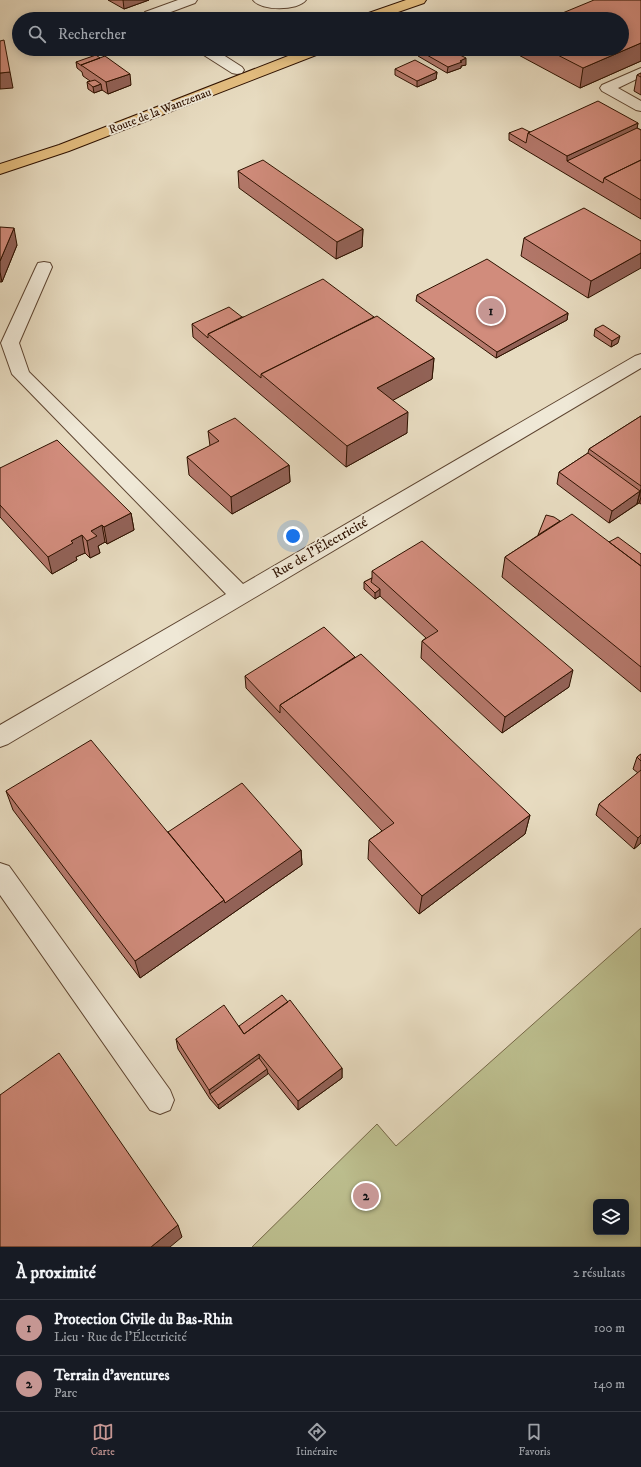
<!DOCTYPE html>
<html lang="fr">
<meta charset="utf-8">
<style>
:root{--surface:#171b24;--page:#20242c;--text:#f1f3f6;--muted:#9ea1a6;--line:#363941;--accent:#c59692}
body{margin:0;font-family:"IM FELL DW Pica",serif;background:var(--page);color:var(--text)}
.controls{position:absolute;right:12px;bottom:12px;display:grid;overflow:hidden;border-radius:6px;box-shadow:0 2px 10px #0003}
.controls button{width:36px;height:36px;display:grid;place-items:center;padding:0;border:0;border-bottom:1px solid var(--line);background:var(--surface);color:var(--text);font:20px sans-serif}
.you{position:absolute;left:293px;top:536px;width:14px;height:14px;margin:-10px;border:3px solid #fff;border-radius:50%;background:#1a73e8;box-shadow:0 0 0 6px #1a73e833}
.badge{display:grid;place-items:center;width:26px;height:26px;border-radius:50%;background:var(--accent);color:#111;font-size:13px;font-weight:700}
.pin{position:absolute;translate:-50% -50%;border:2px solid #fff;box-shadow:0 1px 4px #0006}
.list{margin:0;padding:0;list-style:none}
h2{display:flex;justify-content:space-between;align-items:center;height:52px;margin:0;padding:0 16px;font-size:17px}
h2 small{font-size:13px;font-weight:400;color:var(--muted)}
.list li{display:grid;grid-template-columns:26px 1fr auto;gap:12px;align-items:center;box-sizing:border-box;height:56px;padding:0 16px;border-top:1px solid var(--line)}
.list b{display:block;font-size:15px;white-space:nowrap}
.list p{margin:0;font-size:13px;white-space:nowrap;color:var(--muted)}
.list em{font-size:13px;font-style:normal;color:var(--muted)}
.icon{flex:none;width:22px;height:22px;fill:none;stroke:currentColor;stroke-width:2;stroke-linecap:round;stroke-linejoin:round}
.map{position:relative;flex:none;width:641px;height:1247px;overflow:hidden}
.search{position:absolute;background:var(--surface);box-shadow:0 2px 10px #0003;left:12px;right:12px;top:12px;height:44px;display:flex;align-items:center;gap:10px;box-sizing:border-box;padding:0 14px;border-radius:22px;color:var(--muted);font-size:15px}
.sheet{height:164px;background:var(--surface)}
nav{display:flex;justify-content:space-around;align-items:center;box-sizing:border-box;height:56px;border-top:1px solid var(--line);background:var(--surface);font-size:11px;color:var(--muted)}
nav a{display:grid;justify-items:center;gap:2px}
nav .on{color:var(--accent)}
.map>svg:first-child{display:block}
.green{fill:#bcbe8e;stroke:#766847;fill-rule:evenodd}
.lines{fill:none;stroke-linecap:round;stroke-linejoin:round}
.minor-casing{stroke:#5d4430;stroke-width:2}
.major-casing{stroke:#2f1200;stroke-width:2}
.minor{fill:#efe8d6;fill-rule:evenodd}
.major{fill:#e4be80;fill-rule:evenodd}
.wall{fill:#b4786b;stroke:#2f1200}
.shaded-wall{fill:#926257;stroke:#2f1200}
.building{fill:#d18c7c;stroke:#2f1200}
.labels{text-anchor:middle;dominant-baseline:central;stroke-width:4;stroke-linejoin:round;paint-order:stroke}
.far-street-label{font-size:12px;fill:#2f1200;stroke:#efe8d6}
.street-label{font-size:14px;fill:#2f1200;stroke:#efe8d6}
</style>
<div class="map">
<svg width="641" height="1247" viewBox="0 0 641 1247">
<rect width="100%" height="100%" fill="#e7dbc0"/>
<filter id="stains"><feTurbulence type="fractalNoise" baseFrequency=".005" numOctaves="4"/><feColorMatrix values="0 0 0 0 .2 0 0 0 0 .09 0 0 0 0 .02 0 0 0 .5 -.17"/></filter>
<radialGradient id="worn" r=".72"><stop offset=".6" stop-color="#630" stop-opacity="0"/><stop offset="1" stop-color="#630" stop-opacity=".3"/></radialGradient>
<path class="green" d="M 641,928 L 641,1247 L 252,1247 L 377,1124 L 396,1146 ZM 596,1202 L 626,1202 L 626,1232 L 596,1232 Z"/>
<g class="lines">
<defs>
<path id="minor" d="M 178,0 L 197,0 L 195,3 L 160,16 L 162,19 L 147,19 L 143,15 L 145,12 Z
M 253,0 L 306,0 C 298,11 261,11 253,0 Z
M 197,49 L 214,49 L 242,67 L 244,70 L 242,73 L 237,74 L 232,73 L 199,52 Z
M 641,68 L 641,77 L 618,88 L 641,101 L 641,111 L 636,110 L 602,91 L 600,88 L 602,85 Z
M 44,262 L 50,263 L 52,267 L 19,343 L 29,372 L 243,584 L 635,356 L 641,354 L 641,368 L 8,744 L 0,747 L 0,725 L 226,594 L 12,374 L 1,343 L 36,267 L 38,263 Z
M 0,863 L 9,866 L 170,1090 L 174,1100 L 170,1110 L 160,1114 L 150,1110 L 0,895 Z"/>
<path id="major" d="M 406,0 L 426,0 L 424,3 L 378,19 L 358,19 L 360,16 Z
M 306,49 L 326,49 L 324,52 L 69,151 L 0,174 L 0,164 L 59,145 Z"/>
</defs>
<use href="#minor" class="minor-casing"/>
<use href="#major" class="major-casing"/>
<use href="#minor" class="minor"/>
<use href="#major" class="major"/>
</g>
<path class="wall" d="M 108,0 L 149,0 L 124,9 Z
M 641,0 L 641,61 L 580,88 L 513,52 L 514,49 L 622,49 Z
M 416,49 L 448,49 L 447,51 L 466,65 L 461,66 L 461,68 L 447,73 L 418,56 L 415,51 Z
M 76,62 L 131,85 L 108,94 L 102,90 L 94,93 L 88,89 L 87,82 L 90,81 L 83,76 L 82,72 L 77,68 Z
M 395,69 L 437,72 L 436,79 L 417,87 L 395,75 Z
M 641,73 L 641,95 L 634,91 L 637,75 Z
M 638,123 L 637,128 L 641,130 L 641,219 L 509,140 L 509,133 L 530,132 Z
M 238,171 L 363,229 L 362,247 L 336,259 L 239,188 Z
M 0,227 L 17,245 L 2,282 L 0,282 Z
M 524,238 L 641,241 L 588,298 L 521,256 Z
M 417,295 L 568,313 L 567,320 L 496,358 L 416,301 Z
M 242,317 L 374,317 L 434,358 L 432,379 L 393,400 L 407,433 L 346,467 L 193,337 L 192,324 Z
M 595,329 L 618,343 L 611,347 L 594,336 Z
M 641,416 L 641,504 L 639,503 L 609,523 L 557,484 L 559,472 L 588,453 L 589,449 Z
M 208,431 L 289,465 L 290,482 L 232,514 L 189,475 L 187,457 L 210,446 Z
M 0,468 L 131,513 L 134,530 L 107,544 L 105,542 L 98,546 L 100,553 L 90,558 L 85,553 L 76,557 L 77,560 L 52,574 L 0,517 Z
M 560,521 L 609,542 L 641,554 L 641,692 L 502,577 L 505,557 Z
M 372,571 L 569,687 L 502,733 L 421,658 L 422,641 L 426,638 L 380,596 L 375,599 L 364,589 L 364,582 L 372,578 Z
M 355,657 L 530,815 L 525,834 L 419,914 L 368,859 L 369,840 L 382,831 L 246,688 L 245,676 Z
M 641,754 L 641,843 L 634,849 L 596,815 L 599,804 L 638,773 L 633,769 L 637,757 Z
M 6,791 L 168,832 L 301,850 L 302,865 L 140,978 L 13,810 Z
M 239,1026 L 342,1068 L 342,1078 L 298,1110 L 268,1073 L 219,1109 L 210,1099 L 178,1049 L 176,1039 Z"/>
<path class="shaded-wall" d="M 123,0 L 149,0 L 124,9 Z
M 641,43 L 641,61 L 580,88 L 583,68 Z
M 466,58 L 466,65 L 461,66 L 461,68 L 447,73 L 448,67 Z
M 10,72 L 13,88 L 0,89 L 0,73 Z
M 437,72 L 436,79 L 417,87 L 417,81 Z
M 130,74 L 131,85 L 108,94 L 106,82 Z
M 101,84 L 102,90 L 94,93 L 93,87 Z
M 638,123 L 635,140 L 567,161 L 567,156 Z
M 14,228 L 17,245 L 2,282 L 0,272 L 0,261 Z
M 363,229 L 362,247 L 336,259 L 337,242 Z
M 641,253 L 641,268 L 588,298 L 591,281 Z
M 568,313 L 567,320 L 496,358 L 497,352 Z
M 620,336 L 618,343 L 611,347 L 612,341 Z
M 434,358 L 432,379 L 377,409 L 377,388 Z
M 408,412 L 407,433 L 346,467 L 347,446 Z
M 289,465 L 290,482 L 232,514 L 231,497 Z
M 641,489 L 641,497 L 639,503 L 637,504 Z
M 640,491 L 637,504 L 609,523 L 612,511 Z
M 131,513 L 134,530 L 107,544 L 104,527 Z
M 102,525 L 105,542 L 98,546 L 100,553 L 90,558 L 87,541 L 91,531 Z
M 82,535 L 85,553 L 76,557 L 77,560 L 52,574 L 48,557 L 71,541 Z
M 380,589 L 380,596 L 375,599 L 375,593 Z
M 573,670 L 569,687 L 502,733 L 505,717 Z
M 530,815 L 525,834 L 419,914 L 422,896 Z
M 641,835 L 641,843 L 634,849 L 638,838 Z
M 301,850 L 302,865 L 140,978 L 135,961 L 224,900 Z
M 259,1054 L 260,1063 L 210,1094 L 209,1090 Z
M 342,1068 L 342,1078 L 298,1110 L 298,1101 Z
M 267,1069 L 268,1074 L 219,1109 L 218,1105 Z
M 178,1225 L 182,1237 L 170,1247 L 151,1247 Z"/>
<path class="building" d="M 594,0 L 641,0 L 641,43 L 583,68 L 546,49 L 622,49 L 622,19 L 548,19 Z
M 4,40 L 10,72 L 0,73 L 0,41 Z
M 418,49 L 447,49 L 446,50 L 452,51 L 466,58 L 460,61 L 462,62 L 448,67 L 418,50 Z
M 96,55 L 100,58 L 81,65 L 82,66 L 76,62 Z
M 105,56 L 130,74 L 106,82 L 81,65 Z
M 415,60 L 437,72 L 417,81 L 395,69 Z
M 641,73 L 641,77 L 637,75 Z
M 95,80 L 101,84 L 93,87 L 87,82 Z
M 598,101 L 638,123 L 567,156 L 528,133 Z
M 522,128 L 530,132 L 528,133 L 526,143 L 509,133 Z
M 637,128 L 641,130 L 641,160 L 604,178 L 603,183 L 567,161 Z
M 263,160 L 363,229 L 337,242 L 238,171 Z
M 641,160 L 641,200 L 604,178 Z
M 584,208 L 641,241 L 641,253 L 591,281 L 524,238 Z
M 0,227 L 14,228 L 0,261 Z
M 487,259 L 568,313 L 497,352 L 417,295 Z
M 323,279 L 374,317 L 261,374 L 261,378 L 208,334 Z
M 229,307 L 242,317 L 208,334 L 208,338 L 192,324 Z
M 377,316 L 434,358 L 377,388 L 408,412 L 347,446 L 261,374 Z
M 603,325 L 620,336 L 612,341 L 595,329 Z
M 641,416 L 641,486 L 589,449 Z
M 235,418 L 289,465 L 231,497 L 187,457 L 219,441 L 208,431 Z
M 57,440 L 131,513 L 104,527 L 102,525 L 91,531 L 97,536 L 87,541 L 82,535 L 71,541 L 73,543 L 48,557 L 0,505 L 0,468 Z
M 588,453 L 640,491 L 612,511 L 559,472 Z
M 572,514 L 641,566 L 641,667 L 505,557 Z
M 546,515 L 554,517 L 560,521 L 538,535 Z
M 618,537 L 641,554 L 641,566 L 609,542 Z
M 422,541 L 573,670 L 505,717 L 422,641 L 438,631 L 372,571 Z
M 372,578 L 371,582 L 380,589 L 375,593 L 364,582 Z
M 324,627 L 355,657 L 280,705 L 280,713 L 245,676 Z
M 361,654 L 530,815 L 422,896 L 369,840 L 394,823 L 280,705 Z
M 91,740 L 224,900 L 135,961 L 6,791 Z
M 641,754 L 641,761 L 637,757 Z
M 641,770 L 641,835 L 638,838 L 599,804 Z
M 242,783 L 301,850 L 225,903 L 224,900 L 168,832 Z
M 282,995 L 288,1002 L 244,1034 L 239,1026 Z
M 290,1000 L 342,1068 L 298,1101 L 259,1054 L 209,1090 L 176,1039 L 224,1005 L 244,1034 Z
M 59,1053 L 178,1225 L 151,1247 L 0,1247 L 0,1095 Z
M 259,1058 L 267,1069 L 218,1105 L 210,1094 Z"/>
<g class="labels">
<g class="far-street-label">
<text transform="translate(160 111) rotate(-21)">Route de la Wantzenau</text>
</g>
<g class="street-label">
<text transform="translate(320 548) rotate(-30)">Rue de l'Électricité</text>
</g>
</g>
<rect width="100%" height="100%" filter="url(#stains)"/>
<rect width="100%" height="100%" fill="url(#worn)"/>
</svg>
<div class="controls">
<button><svg class="icon" aria-label="layers" viewBox="0 0 24 24"><path d="M12 4l9 5-9 5-9-5zM3 14l9 5 9-5"/></svg></button>
</div>
<div class="you"></div>
<div class="pin badge" style="left:491px;top:311px">1</div>
<div class="pin badge" style="left:366px;top:1196px">2</div>
<div class="search"><svg class="icon" aria-label="search" viewBox="0 0 24 24"><circle cx="10" cy="10" r="6"/><path d="M15 15l6 6"/></svg>Rechercher</div>
</div>
<section class="sheet">
<h2>À proximité<small>2 résultats</small></h2>
<ul class="list">
<li><span class="badge">1</span><div><b>Protection Civile du Bas-Rhin</b><p>Lieu · Rue de l'Électricité</p></div><em>100 m</em></li>
<li><span class="badge">2</span><div><b>Terrain d'aventures</b><p>Parc</p></div><em>140 m</em></li>
</ul>
</section>
<nav>
<a class="on"><svg class="icon" aria-label="map" viewBox="0 0 24 24"><path d="M3 6l6-2 6 2 6-2v14l-6 2-6-2-6 2zM9 4v14M15 6v14"/></svg>Carte</a>
<a><svg class="icon" aria-label="directions" viewBox="0 0 24 24"><path d="M12 3l9 9-9 9-9-9zM9 14v-3h6M13 9l2 2-2 2"/></svg>Itinéraire</a>
<a><svg class="icon" aria-label="saved" viewBox="0 0 24 24"><path d="M7 4h10v16l-5-4-5 4z"/></svg>Favoris</a>
</nav>
